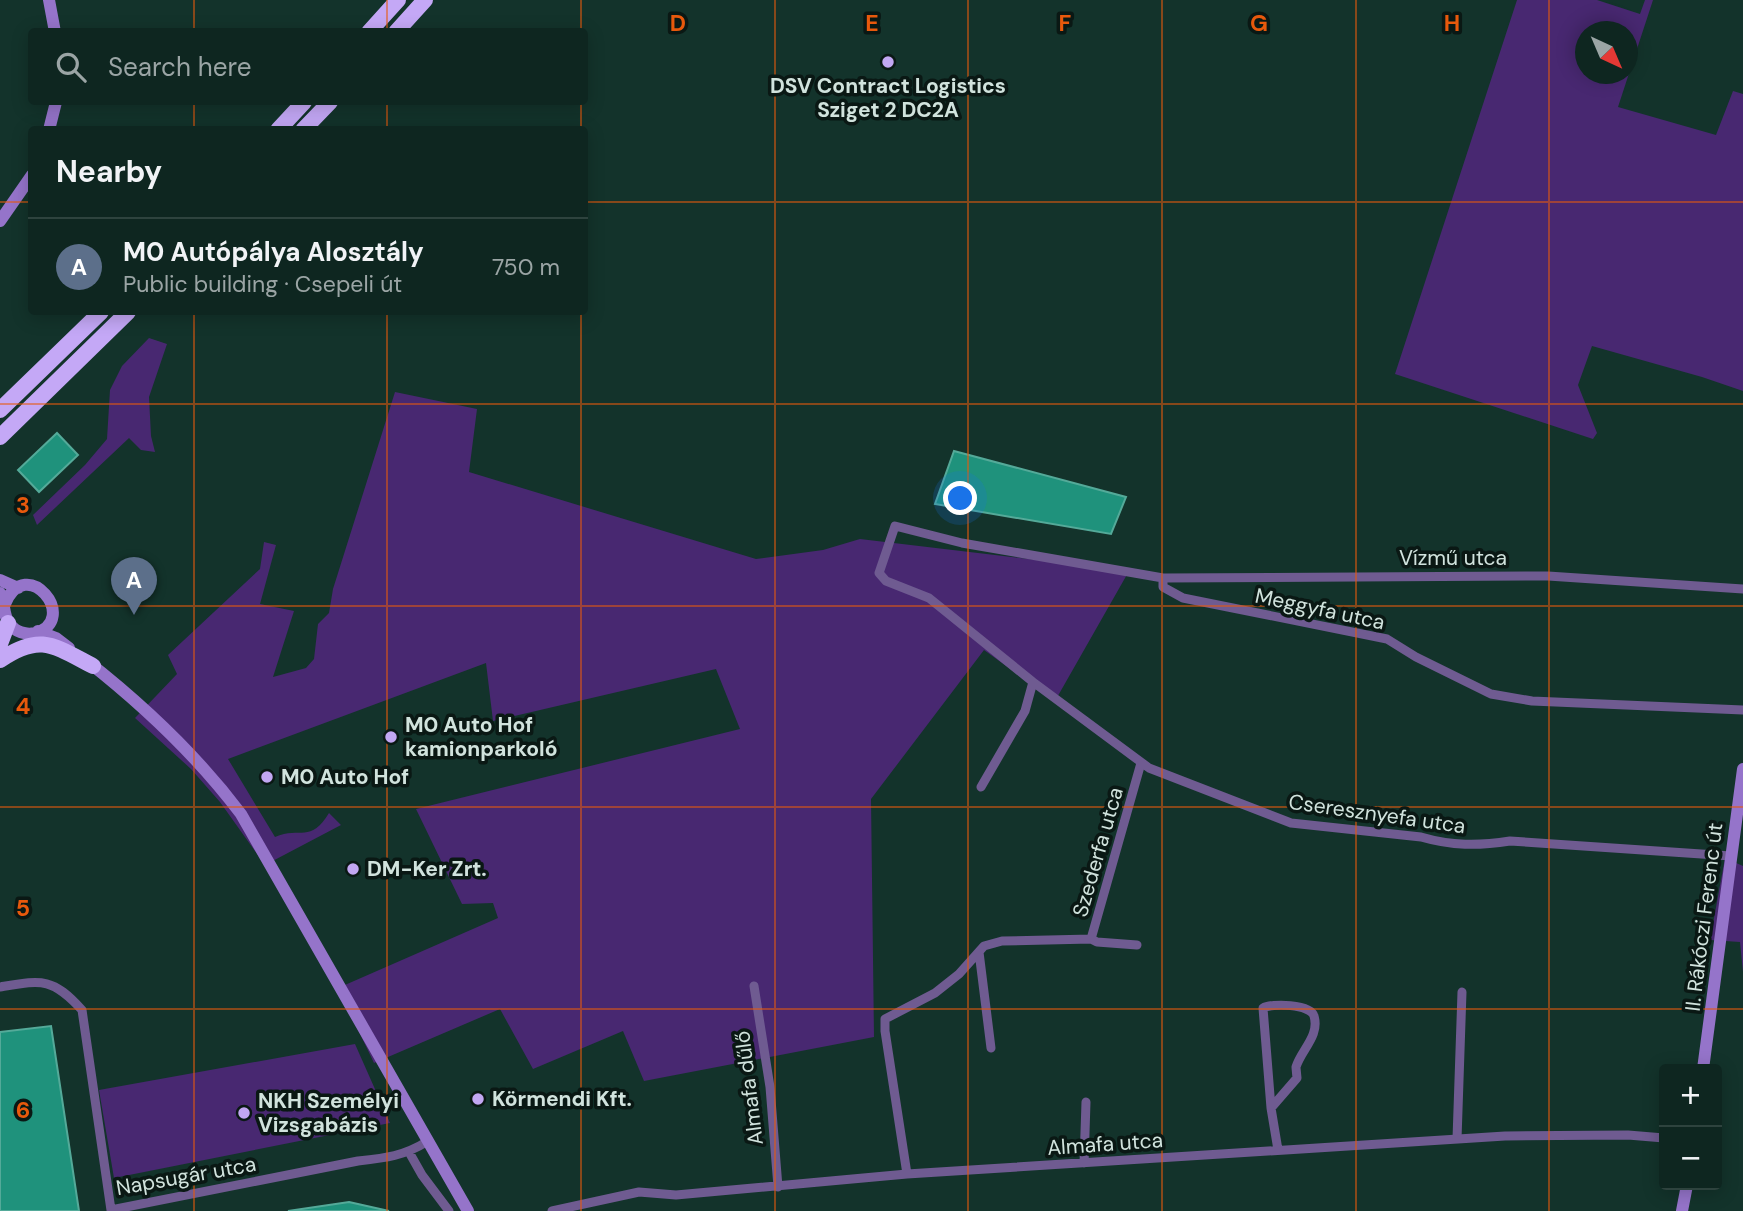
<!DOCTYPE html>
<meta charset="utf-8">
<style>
:root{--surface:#0e2620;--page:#1c322d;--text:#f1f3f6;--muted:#9ba5a5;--line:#2e433e;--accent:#c2a7f2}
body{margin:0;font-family:"DM Sans",sans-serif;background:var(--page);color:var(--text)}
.controls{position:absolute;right:21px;bottom:21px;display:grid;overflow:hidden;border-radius:7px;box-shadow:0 4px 18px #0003}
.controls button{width:63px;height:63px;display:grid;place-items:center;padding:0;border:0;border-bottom:2px solid var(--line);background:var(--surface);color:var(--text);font:35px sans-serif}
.compass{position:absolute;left:1575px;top:21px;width:63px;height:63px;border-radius:50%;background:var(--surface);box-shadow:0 4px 18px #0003;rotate:136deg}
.you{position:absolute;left:961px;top:499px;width:24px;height:24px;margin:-18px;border:5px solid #fff;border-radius:50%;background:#1a73e8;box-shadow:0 0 0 10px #1a73e833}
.badge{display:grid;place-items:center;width:46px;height:46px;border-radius:50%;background:var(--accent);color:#fff;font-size:23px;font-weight:700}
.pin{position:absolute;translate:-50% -58px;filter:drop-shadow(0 2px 4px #0008)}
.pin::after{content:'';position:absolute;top:37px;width:24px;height:21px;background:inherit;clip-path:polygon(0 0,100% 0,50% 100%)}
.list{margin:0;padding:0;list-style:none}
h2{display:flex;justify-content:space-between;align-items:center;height:91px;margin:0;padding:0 28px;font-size:30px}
h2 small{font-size:23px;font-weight:400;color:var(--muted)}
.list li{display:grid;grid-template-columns:46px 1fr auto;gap:21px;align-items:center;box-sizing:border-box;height:98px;padding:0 28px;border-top:2px solid var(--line)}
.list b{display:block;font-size:26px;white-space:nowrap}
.list p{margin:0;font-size:23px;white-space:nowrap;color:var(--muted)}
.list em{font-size:23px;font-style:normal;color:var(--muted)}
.icon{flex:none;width:38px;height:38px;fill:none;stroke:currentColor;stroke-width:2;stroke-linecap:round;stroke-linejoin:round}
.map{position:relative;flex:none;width:1743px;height:1211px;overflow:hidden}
.search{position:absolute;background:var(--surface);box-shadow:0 4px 18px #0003;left:28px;top:28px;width:560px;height:77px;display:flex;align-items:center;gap:18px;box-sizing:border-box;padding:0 24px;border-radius:7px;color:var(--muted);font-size:26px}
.panel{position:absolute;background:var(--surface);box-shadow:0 4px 18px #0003;left:28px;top:126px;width:560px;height:189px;border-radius:7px}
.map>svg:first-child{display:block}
.green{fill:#482871;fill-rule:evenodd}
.water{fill:#1f927c;stroke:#54aa99;stroke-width:2}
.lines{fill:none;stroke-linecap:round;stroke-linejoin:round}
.street{stroke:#6f5b91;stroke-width:9}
.secondary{stroke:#9574ca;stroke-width:12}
.highway{stroke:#c4a8f6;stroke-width:16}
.grid{fill:none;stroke:#e8590c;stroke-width:2;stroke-opacity:0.55}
.poi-dot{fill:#c2a7f2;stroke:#0a1814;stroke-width:2.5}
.labels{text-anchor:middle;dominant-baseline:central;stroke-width:7;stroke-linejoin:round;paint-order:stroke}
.poi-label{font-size:21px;font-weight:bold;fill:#d1e3dd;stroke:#0a1814;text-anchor:start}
.street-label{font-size:21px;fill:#d1e3dd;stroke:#0a1814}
.grid-label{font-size:23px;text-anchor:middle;font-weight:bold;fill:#e8590c;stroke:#0a1814;stroke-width:7;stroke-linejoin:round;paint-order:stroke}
</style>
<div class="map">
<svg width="1743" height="1211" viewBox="0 0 1743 1211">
<rect width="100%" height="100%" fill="#13332b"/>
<path class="green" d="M 1517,0 L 1597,0 L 1640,14 L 1645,0 L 1653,0 L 1618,107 L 1716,135 L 1733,91 L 1743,94 L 1743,391 L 1702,377 L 1592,346 L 1578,385 L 1597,433 L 1593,439 L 1395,374 ZM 1586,32 L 1628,32 L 1628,74 L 1586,74 Z
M 149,338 L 167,344 L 149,397 L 151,436 L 155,452 L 141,450 L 129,438 L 37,525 L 33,515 L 85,465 L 107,439 L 110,390 L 122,366 Z
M 395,392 L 477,409 L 469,472 L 756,559 L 823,550 L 860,539 L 1129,571 L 1055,701 L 984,650 L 871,799 L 874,1037 L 644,1081 L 623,1031 L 533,1069 L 500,1009 L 374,1063 L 338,988 L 498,918 L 493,903 L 462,904 L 416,809 L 740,729 L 716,669 L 493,721 L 486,663 L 228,759 L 275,837 C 301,826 310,844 329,813 L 341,825 L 265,865 L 220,802 L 191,769 L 135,718 L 177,674 L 168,655 L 260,569 L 264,542 L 276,545 L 260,604 L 294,611 L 273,677 L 306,668 L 314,659 L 318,624 L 329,613 L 333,589 Z
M 1725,858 L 1743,866 L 1743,972 L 1740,942 L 1710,940 Z
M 355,1044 L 390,1123 L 114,1178 L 99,1090 Z"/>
<path class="water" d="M 57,433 L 78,455 L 39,492 L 18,470 Z
M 954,451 L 1126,497 L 1111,534 L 935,504 Z
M 51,1026 L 79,1211 L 0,1211 L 0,1032 Z
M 349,1202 L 389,1211 L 288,1211 Z"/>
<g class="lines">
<path class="street" d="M 1163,578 L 1163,587 L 1183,598 L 1387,639 L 1416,657 L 1491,694 L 1532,701 L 1743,710
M 981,787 L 1025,711 L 1033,682
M 1731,856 L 1510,841 C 1478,846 1452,846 1421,837 L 1291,823 L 1149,768 L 1033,682 L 929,598 L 886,581 L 879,573 L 895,526 L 962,543 L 1163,578 L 1548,576 L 1743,589
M 1091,939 L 1097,942 L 1137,945
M 979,952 L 991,1048
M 754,986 L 770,1087 L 778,1187
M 0,987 C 42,980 52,977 82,1010 L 111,1210 L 358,1161 C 386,1158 404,1156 428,1141
M 1271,1108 L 1297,1078 C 1297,1078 1296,1068 1296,1067 C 1301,1050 1320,1036 1314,1016 C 1311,1004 1271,1003 1263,1008 L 1271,1108 L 1278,1150
M 1457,1139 L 1462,992
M 409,1152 L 422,1175 L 449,1211
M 1084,1163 L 1086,1102
M 907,1174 L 885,1031 L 885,1019 L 935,993 L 959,974 L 984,946 L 1002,941 L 1091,939 L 1141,763
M 552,1211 L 639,1192 L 676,1195 L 907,1174 L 1505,1136 L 1628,1135 L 1664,1138"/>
<path class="secondary" d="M 49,0 L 55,32
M 49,130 L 56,102
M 0,221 L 32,175
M 0,580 L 18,588
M 0,593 C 6,603 2,615 10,624 C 15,632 26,635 35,633 C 81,620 26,552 5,604
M 38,631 L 56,638 L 69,648
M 87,661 C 143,705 198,757 241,814 L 468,1211
M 1703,1069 L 1743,769
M 1682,1211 L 1687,1185"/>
<path class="highway" d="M 369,32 L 398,0
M 396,32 L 425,0
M 278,130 L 304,102
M 303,130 L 330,102
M 0,410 L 101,312
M 0,437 L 128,312
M 0,644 L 8,623
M 0,660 C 40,633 53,645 93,666"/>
</g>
<path class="grid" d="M 194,0 L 194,32M 387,0 L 387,32M 581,0 L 581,32M 775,0 L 775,1211M 968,0 L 968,1211M 1162,0 L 1162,1211M 1356,0 L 1356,1211M 1549,0 L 1549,1211M 194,102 L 194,130M 387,102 L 387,130M 581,102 L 581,130M 0,202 L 32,202M 584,202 L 1743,202M 194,312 L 194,1211M 387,312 L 387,1211M 581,312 L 581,1211M 0,404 L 1743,404M 0,606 L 1743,606M 0,807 L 1743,807M 0,1009 L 1743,1009"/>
<g class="poi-dot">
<circle cx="888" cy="62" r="7"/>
<circle cx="391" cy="737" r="7"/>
<circle cx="267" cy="777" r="7"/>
<circle cx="353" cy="869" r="7"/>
<circle cx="478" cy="1099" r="7"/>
<circle cx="244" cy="1113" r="7"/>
</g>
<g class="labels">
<g class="poi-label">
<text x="888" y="86" text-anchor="middle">DSV Contract Logistics<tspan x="888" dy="24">Sziget 2 DC2A</tspan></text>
<text x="405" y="725">M0 Auto Hof<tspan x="405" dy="24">kamionparkoló</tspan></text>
<text x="281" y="777">M0 Auto Hof</text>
<text x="367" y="869">DM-Ker Zrt.</text>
<text x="492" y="1099">Körmendi Kft.</text>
<text x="258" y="1101">NKH Személyi<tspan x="258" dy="24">Vizsgabázis</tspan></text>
</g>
<g class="street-label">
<text x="1453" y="558">Vízmű utca</text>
<text transform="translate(1320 609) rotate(12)">Meggyfa utca</text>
<text transform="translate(1377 814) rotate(8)">Cseresznyefa utca</text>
<text transform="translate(1098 852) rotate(-74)">Szederfa utca</text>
<text transform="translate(1704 917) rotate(-83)">II. Rákóczi Ferenc út</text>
<text transform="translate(749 1088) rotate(-97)">Almafa dűlő</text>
<text transform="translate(1105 1144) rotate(-4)">Almafa utca</text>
<text transform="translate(186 1176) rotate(-10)">Napsugár utca</text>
</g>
</g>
<g class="grid-label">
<text x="678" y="31">D</text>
<text x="872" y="31">E</text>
<text x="1065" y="31">F</text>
<text x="1259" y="31">G</text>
<text x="1452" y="31">H</text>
<text x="23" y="513">3</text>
<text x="23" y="714">4</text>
<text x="23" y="916">5</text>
<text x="23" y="1118">6</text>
</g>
</svg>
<div class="controls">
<button>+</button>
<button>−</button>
</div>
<svg class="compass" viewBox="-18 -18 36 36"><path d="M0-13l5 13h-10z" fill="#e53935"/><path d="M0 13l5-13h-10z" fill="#9ba5a5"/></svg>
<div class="you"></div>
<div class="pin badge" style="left:134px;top:615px;background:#5c6f8a">A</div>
<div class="search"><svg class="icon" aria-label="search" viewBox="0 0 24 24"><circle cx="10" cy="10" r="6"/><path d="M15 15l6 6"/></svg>Search here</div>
<section class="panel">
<h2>Nearby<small></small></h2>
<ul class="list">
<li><span class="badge" style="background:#5c6f8a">A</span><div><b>M0 Autópálya Alosztály</b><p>Public building · Csepeli út</p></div><em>750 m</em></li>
</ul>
</section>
</div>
